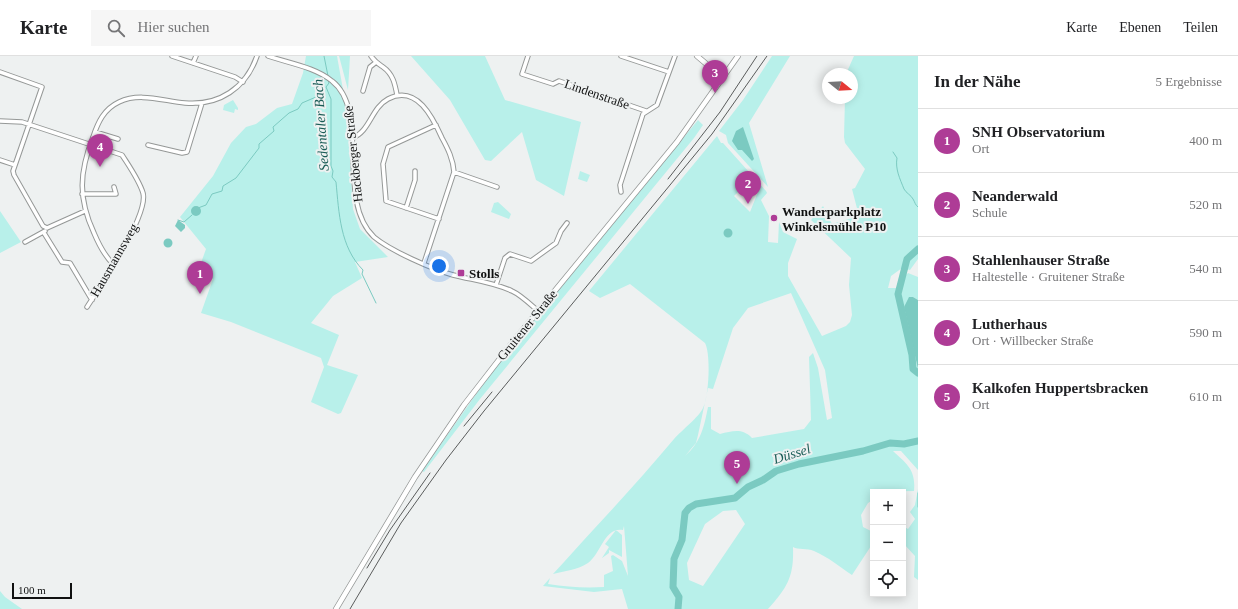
<!DOCTYPE html>
<html lang="de">
<meta charset="utf-8">
<style>
:root{--surface:#fff;--page:#f6f6f6;--text:#202124;--muted:#757577;--line:#e0e0e0;--accent:#ae3c96}
body{margin:0;font-family:"Times New Roman",serif;background:var(--page);color:var(--text)}
.controls{position:absolute;right:12px;bottom:12px;display:grid;overflow:hidden;border-radius:0px;box-shadow:0 2px 10px #0003}
.controls button{width:36px;height:36px;display:grid;place-items:center;padding:0;border:0;border-bottom:1px solid var(--line);background:var(--surface);color:var(--text);font:20px sans-serif}
.compass{position:absolute;left:822px;top:12px;width:36px;height:36px;border-radius:50%;background:var(--surface);box-shadow:0 2px 10px #0003;rotate:108deg}
.scale{position:absolute;left:12px;bottom:10px;width:60px;box-sizing:border-box;padding-left:4px;border:2px solid #101111;border-top:0;font-size:11px;line-height:14px;white-space:nowrap;color:#101111;-webkit-text-stroke:3px #eef1f1;paint-order:stroke}
.you{position:absolute;left:439px;top:210px;width:14px;height:14px;margin:-10px;border:3px solid #fff;border-radius:50%;background:#1a73e8;box-shadow:0 0 0 6px #1a73e833}
.badge{display:grid;place-items:center;width:26px;height:26px;border-radius:50%;background:var(--accent);color:#fff;font-size:13px;font-weight:700}
.pin{position:absolute;translate:-50% -33px;filter:drop-shadow(0 1px 2px #0008)}
.pin::after{content:'';position:absolute;top:21px;width:14px;height:12px;background:inherit;clip-path:polygon(0 0,100% 0,50% 100%)}
.list{margin:0;padding:0;list-style:none}
h2{display:flex;justify-content:space-between;align-items:center;height:52px;margin:0;padding:0 16px;font-size:17px}
h2 small{font-size:13px;font-weight:400;color:var(--muted)}
.list li{display:grid;grid-template-columns:26px 1fr auto;gap:12px;align-items:center;box-sizing:border-box;height:64px;padding:0 16px;border-top:1px solid var(--line)}
.list b{display:block;font-size:15px;white-space:nowrap}
.list p{margin:0;font-size:13px;white-space:nowrap;color:var(--muted)}
.list em{font-size:13px;font-style:normal;color:var(--muted)}
.icon{flex:none;width:22px;height:22px;fill:none;stroke:currentColor;stroke-width:2;stroke-linecap:round;stroke-linejoin:round}
.map{position:relative;flex:none;width:918px;height:553px;overflow:hidden}
header{display:flex;align-items:center;gap:24px;box-sizing:border-box;height:56px;padding:0 20px;background:var(--surface);border-bottom:1px solid var(--line)}
header strong{font-size:19px}
nav{display:flex;gap:22px;margin-inline-start:auto;font-size:14px}
.search{width:280px;height:36px;background:var(--page);display:flex;align-items:center;gap:10px;box-sizing:border-box;padding:0 14px;border-radius:0px;color:var(--muted);font-size:15px}
main{display:flex}
aside{flex:1;background:var(--surface)}
.map>svg:first-child{display:block}
.green{fill:#b8f0ea;fill-rule:evenodd}
.water{fill:#7bcac1}
.lines{fill:none;stroke-linecap:round;stroke-linejoin:round}
.stream{stroke:#7bcac1;stroke-width:1}
.river{stroke:#7bcac1;stroke-width:7}
.street-casing{stroke:#959897;stroke-width:5.5}
.secondary-casing{stroke:#959897;stroke-width:6}
.street{stroke:#fff;stroke-width:3.5}
.secondary{stroke:#fff;stroke-width:4.5}
.rail{stroke:#5a5c5c;stroke-width:1}
.poi-dot{fill:#ae3c96;stroke:#eef1f1;stroke-width:1.5}
.labels{text-anchor:middle;dominant-baseline:central;stroke-width:4;stroke-linejoin:round;paint-order:stroke}
.street-label{font-size:13px;fill:#101111;stroke:#eef1f1}
.poi-label{font-size:13px;font-weight:bold;fill:#101111;stroke:#eef1f1;text-anchor:start}
.water-label{font-size:14px;font-style:italic;fill:#1a5c56;stroke:#eef1f1}
</style>
<header>
<strong>Karte</strong>
<div class="search"><svg class="icon" aria-label="search" viewBox="0 0 24 24"><circle cx="10" cy="10" r="6"/><path d="M15 15l6 6"/></svg>Hier suchen</div>
<nav><a>Karte</a><a>Ebenen</a><a>Teilen</a></nav>
</header>
<main>
<div class="map">
<svg width="918" height="553" viewBox="0 0 918 553">
<rect width="100%" height="100%" fill="#eef1f1"/>
<path class="green" d="M 306,0 L 337,0 L 347,56 L 353,153 L 360,173 L 388,201 L 355,206 L 362,222 L 333,240 L 311,267 L 339,279 L 327,309 L 358,319 L 341,357 L 338,358 L 311,346 L 324,311 L 321,302 L 231,266 L 201,257 L 213,223 L 197,218 L 206,193 L 180,161 L 213,120 L 231,87 L 246,71 L 256,68 L 277,52 L 292,48 L 303,17 Z
M 339,0 L 350,0 L 348,34 Z
M 411,0 L 485,0 L 505,44 L 581,66 L 564,140 L 536,124 L 522,76 L 491,105 L 485,104 L 450,44 Z
M 772,0 L 790,0 L 749,67 L 768,131 L 728,87 L 726,79 L 719,75 L 743,44 Z
M 854,0 L 918,0 L 918,203 L 910,214 L 902,212 L 891,220 L 888,232 L 898,232 L 901,217 L 906,219 L 908,217 L 918,221 L 918,244 L 913,241 L 904,251 L 918,313 L 918,414 L 901,395 L 893,395 C 907,408 916,414 914,435 L 873,436 L 873,444 L 868,447 L 861,459 L 863,471 L 873,476 L 873,487 L 852,519 C 840,511 828,501 814,495 C 807,492 798,494 793,491 C 794,520 788,531 768,553 L 628,553 L 622,533 L 594,536 L 543,530 L 550,522 L 548,528 C 567,531 584,532 604,531 L 604,519 L 613,515 L 611,500 L 613,499 L 622,505 L 628,520 L 624,470 L 623,474 C 604,471 601,498 588,507 C 578,514 564,515 553,518 C 567,503 580,488 594,473 C 621,444 648,414 674,383 C 682,374 699,361 703,352 C 709,340 711,298 705,287 L 630,228 L 600,242 L 589,235 L 717,80 L 721,87 L 723,87 L 766,135 L 767,137 L 761,144 L 769,160 L 768,186 L 778,187 L 779,166 L 783,176 L 797,183 L 788,207 L 788,220 L 822,280 L 846,270 L 850,266 L 852,259 L 849,229 L 851,202 L 811,164 L 823,150 L 832,168 L 859,160 L 852,133 L 855,132 L 865,113 L 845,87 L 844,81 L 845,42 L 852,42 L 852,18 L 846,18 ZM 748,126 L 758,136 L 750,156 L 734,140 ZM 791,237 L 825,314 L 832,362 L 827,364 L 818,312 L 813,297 L 809,301 L 811,364 L 804,373 L 752,382 C 742,372 733,375 720,378 L 711,373 L 711,351 L 708,351 C 704,371 701,386 685,400 L 696,387 L 698,379 L 708,332 L 713,333 L 733,272 L 748,252 ZM 736,454 L 745,468 L 703,530 L 689,524 L 687,507 L 705,468 L 723,455 Z
M 233,44 L 238,52 L 238,54 L 235,53 L 234,57 L 223,54 L 224,49 Z
M 698,64 L 703,69 L 694,82 L 480,343 L 424,416 L 422,415 L 498,307 Z
M 580,115 L 590,119 L 587,126 L 578,123 Z
M 498,146 L 511,158 L 509,163 L 491,156 L 494,147 Z
M 0,155 L 21,186 L 0,197 Z
M 918,433 L 918,524 L 914,521 L 915,500 L 903,487 L 903,470 L 908,473 L 915,463 L 910,456 L 915,449 Z
M 616,474 L 622,479 L 622,501 L 609,494 L 609,497 L 602,502 L 609,491 L 605,488 Z
M 0,535 L 5,541 L 22,553 L 0,553 Z"/>
<path class="water" d="M 743,71 L 754,103 L 752,105 L 742,94 L 738,94 L 732,85 L 736,75 Z
M191 155a5 5 0 1 1 10 0a5 5 0 1 1-10 0Z
M 178,164 L 185,169 L 185,172 L 181,176 L 175,170 Z
M723.5 177a4.5 4.5 0 1 1 9 0a4.5 4.5 0 1 1-9 0Z
M163.5 187a4.5 4.5 0 1 1 9 0a4.5 4.5 0 1 1-9 0Z
M 909,241 L 913,241 L 918,244 L 918,313 L 904,251 Z"/>
<g class="lines">
<path class="stream" d="M 324,0 L 328,20
M 328,24 L 329,27 L 326,31 L 331,43 L 331,110 L 333,115 L 332,121 L 336,126 C 339,157 340,191 363,214 L 362,218 L 376,247
M 893,96 L 897,102 C 895,113 900,123 904,133 C 906,137 911,139 913,143 C 915,146 915,149 918,151
M 198,152 L 206,149 L 212,138 L 222,135 L 223,130 L 236,122 L 259,92 L 259,88 L 274,75 L 273,71 L 289,57 L 298,53 L 302,47 L 316,41 L 318,28 L 323,21
M 178,164 L 184,166 L 192,159
M 918,437 L 918,451"/>
<path class="river" d="M 918,193 L 907,203 L 898,238 L 912,299 L 913,313 L 918,317
M 678,553 L 679,541 L 673,531 L 674,503 L 682,484 L 685,457 L 689,452 L 696,448 L 735,442 L 748,431 L 763,424 L 776,415 L 799,408 L 863,395 L 890,387 L 904,388 L 918,385"/>
<defs>
<path id="street" d="M 172,0 L 235,21 L 243,26
M 268,0 C 288,7 315,11 332,25 C 371,55 335,144 374,181 C 391,195 432,213 453,219 C 472,224 493,226 512,235 C 521,239 530,248 538,255
M 371,0 C 375,6 377,7 383,11 C 393,18 395,28 397,39
M 528,0 L 522,18 L 553,28 L 559,25 L 646,55
M 621,0 L 669,16
M 193,7 L 196,0
M 0,16 L 42,31 L 13,115 L 14,119 L 43,170 L 47,172
M 363,35 L 370,11 L 375,7
M 0,65 L 22,66 L 122,99 C 129,110 139,124 143,137 C 149,159 101,230 87,251
M 436,69 L 388,91 L 383,108 L 386,145 L 439,163
M 95,76 L 118,83
M 352,82 C 370,76 371,52 388,43 C 417,28 433,62 442,82 C 448,93 453,103 454,116 L 424,207
M 148,89 L 182,97 L 187,96 L 202,47
M 0,104 L 15,109
M 454,116 L 497,131
M 621,136 L 620,129 L 643,58 L 657,49 L 675,0
M 82,138 L 116,138 L 114,131
M 406,152 L 415,124 L 415,115
M 47,172 L 85,155
M 44,177 L 62,206 L 70,207 L 92,244
M 25,186 L 45,175
M 113,208 C 104,199 99,189 94,177 C 78,142 79,117 93,81 C 98,66 104,53 119,46 C 140,36 163,45 185,47 C 219,50 246,32 257,0
M 496,229 L 505,202 L 510,198 L 531,205 L 556,187 L 561,175 L 567,167"/>
<path id="secondary" d="M 697,0 L 723,22
M 336,553 L 415,421 L 464,349 L 512,287 L 677,86 L 738,0"/>
</defs>
<use href="#street" class="street-casing"/>
<use href="#secondary" class="secondary-casing"/>
<use href="#street" class="street"/>
<use href="#secondary" class="secondary"/>
<path class="rail" d="M 668,123 L 720,56 L 757,0
M 464,370 L 492,336
M 367,512 L 390,474 L 430,417
M 350,553 L 401,467 L 446,404 L 484,355 L 712,78 L 767,0"/>
</g>
<g class="poi-dot">
<circle cx="774" cy="162" r="4"/>
<rect x="457" y="213" width="8" height="8" rx="2"/>
</g>
<g class="labels">
<g class="street-label">
<text transform="translate(597 38) rotate(19)">Lindenstraße</text>
<text transform="translate(353 98) rotate(-96)">Hackberger Straße</text>
<text transform="translate(114 204) rotate(-60)">Hausmannsweg</text>
<text transform="translate(527 269) rotate(-51)">Gruitener Straße</text>
</g>
<g class="poi-label">
<text x="782" y="155">Wanderparkplatz<tspan x="782" dy="15">Winkelsmühle P10</tspan></text>
<text x="469" y="217">Stolls</text>
</g>
<g class="water-label">
<text transform="translate(321 69) rotate(-94)">Sedentaler Bach</text>
<text transform="translate(792 398) rotate(-17)">Düssel</text>
</g>
</g>
</svg>
<div class="controls">
<button>+</button>
<button>−</button>
<button><svg class="icon" aria-label="locate" viewBox="0 0 24 24"><circle cx="12" cy="12" r="6"/><path d="M12 2v4M12 18v4M2 12h4M18 12h4"/></svg></button>
</div>
<svg class="compass" viewBox="-18 -18 36 36"><path d="M0-13l5 13h-10z" fill="#e53935"/><path d="M0 13l5-13h-10z" fill="#757577"/></svg>
<div class="scale">100 m</div>
<div class="you"></div>
<div class="pin badge" style="left:200px;top:238px">1</div>
<div class="pin badge" style="left:748px;top:148px">2</div>
<div class="pin badge" style="left:715px;top:37px">3</div>
<div class="pin badge" style="left:100px;top:111px">4</div>
<div class="pin badge" style="left:737px;top:428px">5</div>
</div>
<aside>
<h2>In der Nähe<small>5 Ergebnisse</small></h2>
<ul class="list">
<li><span class="badge">1</span><div><b>SNH Observatorium</b><p>Ort</p></div><em>400 m</em></li>
<li><span class="badge">2</span><div><b>Neanderwald</b><p>Schule</p></div><em>520 m</em></li>
<li><span class="badge">3</span><div><b>Stahlenhauser Straße</b><p>Haltestelle · Gruitener Straße</p></div><em>540 m</em></li>
<li><span class="badge">4</span><div><b>Lutherhaus</b><p>Ort · Willbecker Straße</p></div><em>590 m</em></li>
<li><span class="badge">5</span><div><b>Kalkofen Huppertsbracken</b><p>Ort</p></div><em>610 m</em></li>
</ul>
</aside>
</main>
